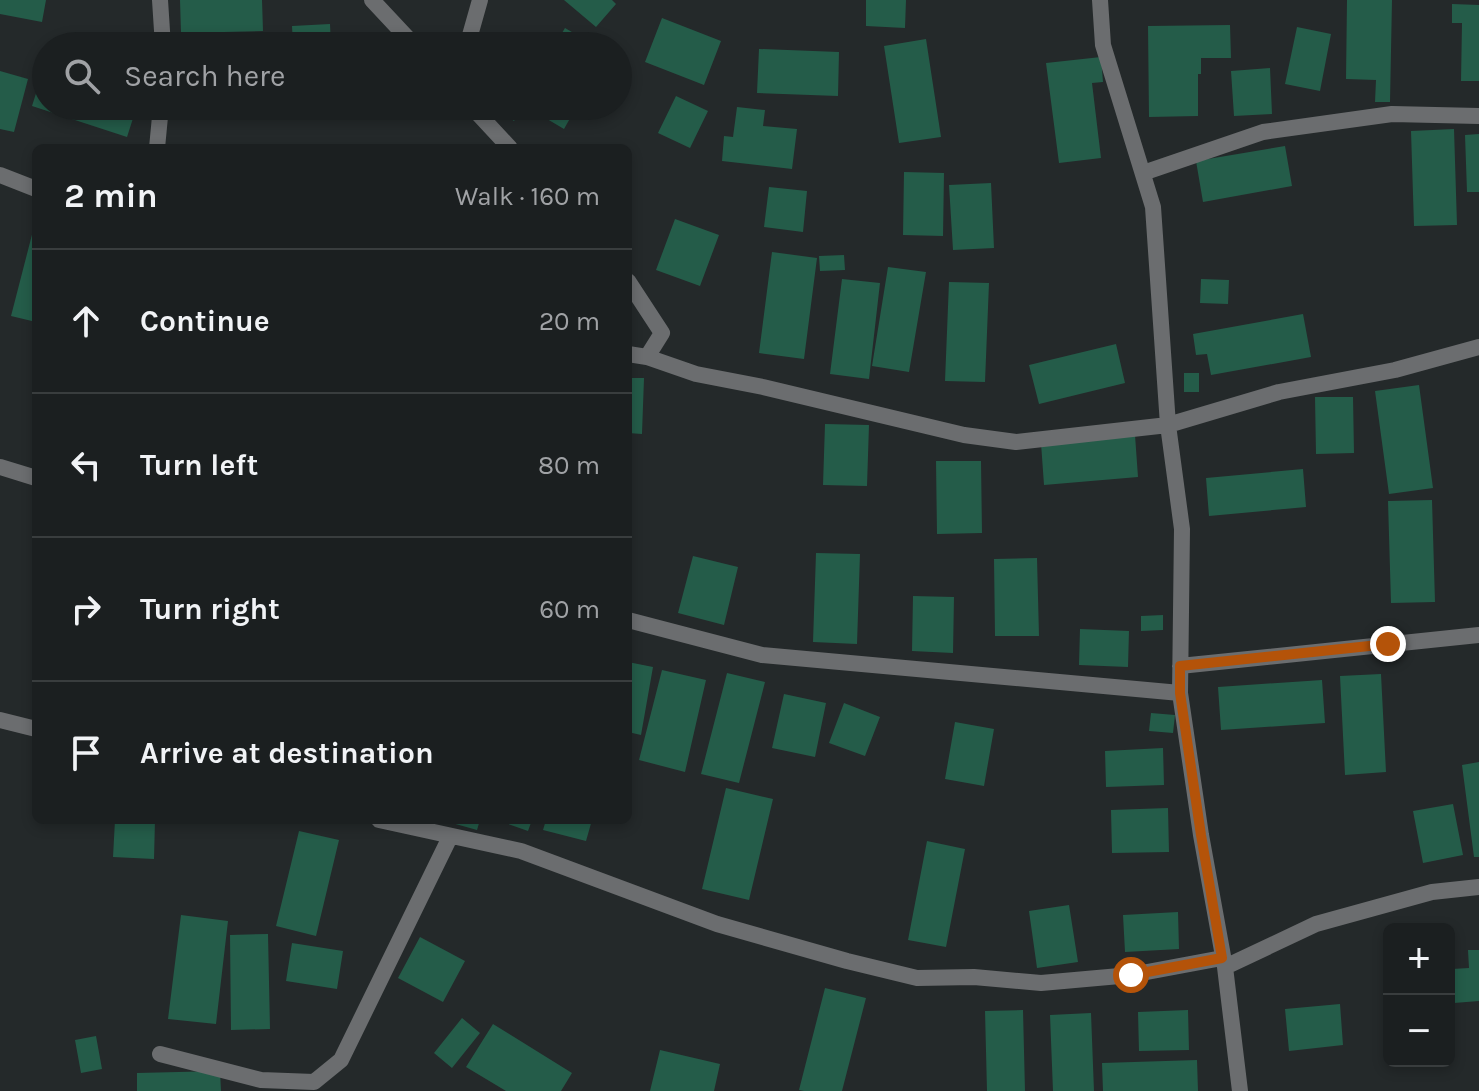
<!DOCTYPE html>
<meta charset="utf-8">
<style>
:root{--surface:#1b1f20;--page:#282c2d;--text:#f1f3f6;--muted:#a0a2a5;--line:#393d3e}
body{margin:0;font-family:Karla,sans-serif;background:var(--page);color:var(--text)}
.controls{position:absolute;right:24px;bottom:24px;display:grid;overflow:hidden;border-radius:12px;box-shadow:0 4px 12px #0003}
.controls button{width:72px;height:72px;display:grid;place-items:center;padding:0;border:0;border-bottom:2px solid var(--line);background:var(--surface);color:var(--text);font:40px sans-serif}
.stop{position:absolute;width:24px;height:24px;margin:-18px;border:6px solid #b45309;border-radius:50%;background:#fff}
.stop.end{background:#b45309;border-color:#fff;box-shadow:0 2px 8px #0008}
.list{margin:0;padding:0;list-style:none}
h2{display:flex;justify-content:space-between;align-items:center;height:104px;margin:0;padding:0 32px;font-size:34px}
h2 small{font-size:26px;font-weight:400;color:var(--muted)}
.list li{display:grid;grid-template-columns:52px 1fr auto;gap:24px;align-items:center;box-sizing:border-box;height:144px;padding:0 32px;border-top:2px solid var(--line)}
.list b{display:block;font-size:30px;white-space:nowrap}
.list em{font-size:26px;font-style:normal;color:var(--muted)}
.icon{flex:none;width:44px;height:44px;fill:none;stroke:currentColor;stroke-width:2;stroke-linecap:round;stroke-linejoin:round}
.map{position:relative;flex:none;width:1479px;height:1091px;overflow:hidden}
.search{position:absolute;background:var(--surface);box-shadow:0 4px 12px #0003;left:32px;top:32px;width:600px;height:88px;display:flex;align-items:center;gap:20px;box-sizing:border-box;padding:0 28px;border-radius:44px;color:var(--muted);font-size:30px}
.panel{position:absolute;background:var(--surface);box-shadow:0 4px 12px #0003;left:32px;top:144px;width:600px;height:680px;border-radius:12px}
.map>svg:first-child{display:block}
.building{fill:#245c49}
.lines{fill:none;stroke-linecap:round;stroke-linejoin:round}
.minor{stroke:#6b6d6f;stroke-width:16}
.route{stroke:#b45309;stroke-width:10}
</style>
<div class="map">
<svg width="1479" height="1091" viewBox="0 0 1479 1091">
<rect width="100%" height="100%" fill="#24292a"/>
<path class="building" d="M 0,0 L 46,0 L 42,22 L 0,14 Z
M 180,0 L 262,0 L 263,31 L 181,33 Z
M 564,0 L 612,0 L 616,4 L 596,27 Z
M 866,0 L 906,0 L 905,28 L 866,26 Z
M 1347,0 L 1392,0 L 1390,102 L 1375,102 L 1376,80 L 1346,79 Z
M 1452,4 L 1479,5 L 1479,81 L 1461,81 L 1462,23 L 1452,23 Z
M 662,18 L 721,41 L 704,85 L 645,62 Z
M 330,24 L 331,46 L 293,46 L 292,26 Z
M 1230,25 L 1231,58 L 1201,58 L 1201,74 L 1198,74 L 1198,116 L 1149,117 L 1148,26 Z
M 1297,27 L 1331,34 L 1320,91 L 1285,84 Z
M 565,28 L 596,46 L 554,46 Z
M 926,39 L 941,137 L 899,143 L 884,46 Z
M 759,49 L 839,52 L 838,96 L 757,93 Z
M 1101,57 L 1103,82 L 1092,83 L 1101,158 L 1059,163 L 1046,63 Z
M 45,65 L 46,106 L 137,106 L 127,137 L 32,106 Z
M 1270,68 L 1272,114 L 1234,116 L 1231,71 Z
M 0,71 L 28,79 L 14,132 L 0,129 Z
M 676,96 L 708,111 L 690,148 L 658,133 Z
M 504,106 L 520,106 L 523,108 L 514,121 L 500,111 Z
M 525,106 L 577,106 L 564,129 Z
M 737,107 L 765,110 L 763,126 L 797,129 L 792,169 L 722,161 L 724,136 L 733,137 Z
M 1454,129 L 1457,225 L 1414,226 L 1411,131 Z
M 1479,134 L 1479,192 L 1467,192 L 1465,135 Z
M 1285,146 L 1292,186 L 1203,202 L 1196,161 Z
M 904,172 L 944,173 L 943,236 L 903,235 Z
M 991,183 L 994,248 L 953,250 L 949,185 Z
M 769,187 L 807,191 L 803,232 L 764,227 Z
M 675,219 L 719,235 L 700,286 L 656,270 Z
M 35,223 L 36,223 L 36,322 L 11,316 Z
M 772,252 L 817,258 L 804,359 L 759,353 Z
M 844,255 L 845,270 L 820,271 L 819,256 Z
M 888,267 L 926,272 L 909,372 L 872,366 Z
M 842,279 L 880,283 L 869,379 L 830,374 Z
M 1201,279 L 1229,280 L 1228,304 L 1200,303 Z
M 949,282 L 989,283 L 985,382 L 945,381 Z
M 1303,314 L 1311,357 L 1211,375 L 1207,354 L 1196,355 L 1193,334 Z
M 1116,344 L 1125,383 L 1039,404 L 1029,365 Z
M 1184,373 L 1199,373 L 1199,392 L 1184,392 Z
M 628,378 L 644,378 L 642,434 L 628,433 Z
M 1419,385 L 1433,488 L 1389,494 L 1375,391 Z
M 1315,397 L 1353,397 L 1354,453 L 1316,454 Z
M 825,424 L 869,425 L 867,486 L 823,485 Z
M 1135,435 L 1138,477 L 1044,485 L 1041,443 Z
M 936,461 L 981,461 L 982,533 L 937,534 Z
M 1303,469 L 1306,507 L 1209,516 L 1206,478 Z
M 1432,500 L 1435,602 L 1391,603 L 1388,501 Z
M 816,553 L 860,554 L 857,644 L 813,642 Z
M 693,556 L 738,567 L 724,625 L 678,613 Z
M 1037,558 L 1039,636 L 995,636 L 994,559 Z
M 913,596 L 954,597 L 953,653 L 912,651 Z
M 1163,615 L 1163,630 L 1141,631 L 1141,616 Z
M 1080,629 L 1129,631 L 1128,667 L 1079,665 Z
M 628,662 L 653,667 L 641,735 L 628,732 Z
M 662,670 L 706,680 L 685,772 L 639,760 Z
M 727,673 L 765,682 L 739,783 L 701,774 Z
M 1381,674 L 1386,772 L 1345,775 L 1340,676 Z
M 1322,680 L 1325,723 L 1221,730 L 1218,687 Z
M 784,694 L 826,703 L 815,757 L 772,748 Z
M 844,703 L 880,717 L 865,756 L 829,743 Z
M 1151,713 L 1175,715 L 1173,733 L 1149,731 Z
M 955,722 L 994,729 L 984,786 L 945,779 Z
M 1163,748 L 1164,785 L 1106,787 L 1105,751 Z
M 1479,762 L 1479,857 L 1474,857 L 1462,765 Z
M 726,788 L 773,799 L 749,900 L 702,889 Z
M 1453,804 L 1463,855 L 1423,863 L 1413,811 Z
M 1168,808 L 1169,852 L 1112,853 L 1111,810 Z
M 115,820 L 155,820 L 154,859 L 113,857 Z
M 453,820 L 480,820 L 477,830 L 452,823 Z
M 497,820 L 532,820 L 528,831 Z
M 546,820 L 592,820 L 586,841 L 543,830 Z
M 299,831 L 339,840 L 316,936 L 276,926 Z
M 927,841 L 965,849 L 946,947 L 908,940 Z
M 1069,905 L 1078,962 L 1037,968 L 1029,911 Z
M 1178,912 L 1179,949 L 1125,952 L 1123,915 Z
M 181,915 L 228,921 L 216,1024 L 168,1019 Z
M 268,934 L 270,1029 L 231,1030 L 230,935 Z
M 420,937 L 465,961 L 443,1002 L 398,978 Z
M 292,943 L 343,951 L 337,989 L 286,981 Z
M 1468,950 L 1479,950 L 1479,1001 L 1454,1003 L 1452,969 L 1469,968 Z
M 825,988 L 866,998 L 842,1091 L 804,1091 L 799,1090 Z
M 1340,1004 L 1343,1045 L 1289,1051 L 1285,1009 Z
M 1023,1010 L 1025,1091 L 987,1091 L 985,1011 Z
M 1188,1010 L 1189,1050 L 1139,1051 L 1138,1012 Z
M 1091,1013 L 1094,1091 L 1053,1091 L 1050,1015 Z
M 462,1018 L 480,1033 L 452,1068 L 434,1053 Z
M 493,1024 L 572,1073 L 561,1091 L 506,1091 L 466,1067 Z
M 96,1036 L 102,1069 L 81,1073 L 75,1040 Z
M 660,1050 L 720,1064 L 714,1091 L 650,1091 Z
M 1197,1060 L 1198,1091 L 1103,1091 L 1102,1063 Z
M 220,1071 L 221,1091 L 137,1091 L 137,1073 Z"/>
<g class="lines">
<path class="minor" d="M 160,0 L 163,46
M 372,0 L 415,46
M 1100,0 L 1103,45 L 1153,207 L 1168,425 L 1182,529 L 1180,693 L 1201,835 L 1225,967 L 1240,1091
M 467,46 L 480,0
M 471,106 L 510,148
M 157,148 L 161,106
M 1143,173 L 1263,132 L 1392,114 L 1479,116
M 0,175 L 36,189
M 628,281 L 662,333 L 647,357
M 628,354 L 647,357 L 696,374 L 763,387 L 964,435 L 1016,442 L 1168,425 L 1279,392 L 1395,370 L 1479,347
M 0,467 L 36,478
M 628,620 L 762,655 L 1180,693
M 1180,666 L 1479,635
M 0,720 L 36,729
M 379,820 L 521,851 L 717,924 L 847,961 L 917,978 L 974,977 L 1041,983 L 1131,975 L 1222,958
M 1225,967 L 1316,924 L 1432,892 L 1479,887
M 160,1054 L 261,1080 L 314,1082 L 341,1060 L 450,837"/>
</g>
<g class="lines">
<path class="route" d="M 1131,975 L 1222,958 L 1201,835 L 1180,693 L 1180,666 L 1388,644"/>
</g>
</svg>
<div class="controls">
<button>+</button>
<button>−</button>
</div>
<div class="stop" style="left:1131px;top:975px"></div>
<div class="stop end" style="left:1388px;top:644px"></div>
<div class="search"><svg class="icon" aria-label="search" viewBox="0 0 24 24"><circle cx="10" cy="10" r="6"/><path d="M15 15l6 6"/></svg>Search here</div>
<section class="panel">
<h2>2 min<small>Walk · 160 m</small></h2>
<ul class="list">
<li><svg class="icon" aria-label="ahead" viewBox="0 0 24 24"><path d="M12 20V5M6 11l6-6 6 6"/></svg><div><b>Continue</b></div><em>20 m</em></li>
<li><svg class="icon" aria-label="left" viewBox="0 0 24 24"><path d="M17 20v-9H6M10 6l-5 5 5 5"/></svg><div><b>Turn left</b></div><em>80 m</em></li>
<li><svg class="icon" aria-label="right" viewBox="0 0 24 24"><path d="M7 20v-9h11M14 6l5 5-5 5"/></svg><div><b>Turn right</b></div><em>60 m</em></li>
<li><svg class="icon" aria-label="arrive" viewBox="0 0 24 24"><path d="M6 21V4h12l-3 4 3 4H6"/></svg><div><b>Arrive at destination</b></div></li>
</ul>
</section>
</div>
